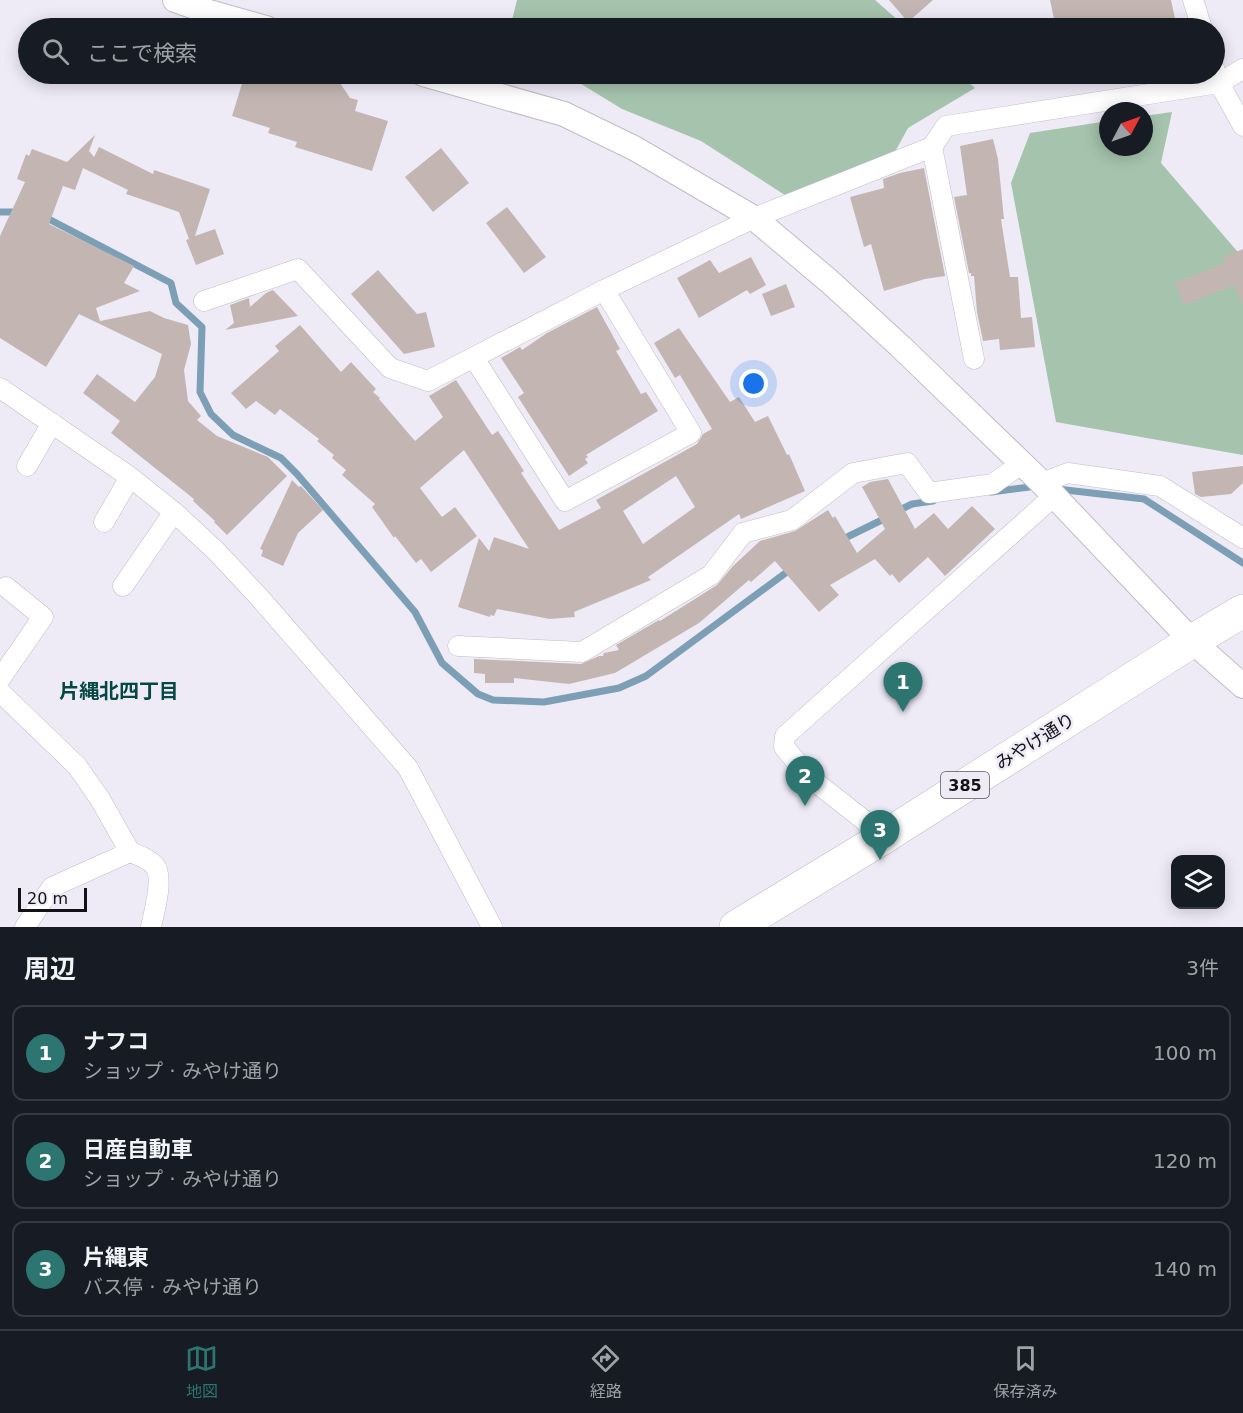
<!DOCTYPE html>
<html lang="ja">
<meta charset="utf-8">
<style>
:root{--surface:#171b24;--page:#242831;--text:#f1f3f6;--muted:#9ea1a6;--line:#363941;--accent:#2c7570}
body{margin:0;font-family:"DejaVu Sans","Noto Sans JP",sans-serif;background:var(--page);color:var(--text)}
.controls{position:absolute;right:18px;bottom:18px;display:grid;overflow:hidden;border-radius:12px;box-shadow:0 3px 15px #0003}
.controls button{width:54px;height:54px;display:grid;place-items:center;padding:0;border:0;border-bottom:2px solid var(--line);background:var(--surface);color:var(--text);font:30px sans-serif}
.compass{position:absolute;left:1099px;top:102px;width:54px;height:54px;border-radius:50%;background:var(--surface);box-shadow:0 3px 15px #0003;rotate:49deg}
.scale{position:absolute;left:18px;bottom:15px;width:69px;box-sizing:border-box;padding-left:6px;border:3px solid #131216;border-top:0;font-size:16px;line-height:21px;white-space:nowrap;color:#131216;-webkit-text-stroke:4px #eeebf7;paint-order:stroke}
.you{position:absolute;left:754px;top:384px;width:21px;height:21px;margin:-15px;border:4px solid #fff;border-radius:50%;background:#1a73e8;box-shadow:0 0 0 9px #1a73e833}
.badge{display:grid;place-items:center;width:39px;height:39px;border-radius:50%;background:var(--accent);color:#fff;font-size:20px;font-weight:700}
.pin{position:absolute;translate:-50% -50px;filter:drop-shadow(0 2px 3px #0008)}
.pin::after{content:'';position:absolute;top:32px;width:21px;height:18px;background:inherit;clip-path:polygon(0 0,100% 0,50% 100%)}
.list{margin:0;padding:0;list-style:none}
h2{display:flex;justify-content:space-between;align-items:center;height:78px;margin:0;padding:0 24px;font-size:26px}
h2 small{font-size:20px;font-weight:400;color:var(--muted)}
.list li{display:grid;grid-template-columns:39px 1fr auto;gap:18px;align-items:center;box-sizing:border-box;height:96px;margin:0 12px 12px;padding:0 12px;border:2px solid var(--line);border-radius:12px}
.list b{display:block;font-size:22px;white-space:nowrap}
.list p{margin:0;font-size:20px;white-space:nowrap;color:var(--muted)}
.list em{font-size:20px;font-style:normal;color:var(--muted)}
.icon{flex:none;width:33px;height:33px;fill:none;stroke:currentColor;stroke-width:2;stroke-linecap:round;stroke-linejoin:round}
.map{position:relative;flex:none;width:1243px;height:927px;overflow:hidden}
.search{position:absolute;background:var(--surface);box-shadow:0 3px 15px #0003;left:18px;right:18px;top:18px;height:66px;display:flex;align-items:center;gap:15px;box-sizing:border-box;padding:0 21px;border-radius:33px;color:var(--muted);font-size:22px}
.sheet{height:402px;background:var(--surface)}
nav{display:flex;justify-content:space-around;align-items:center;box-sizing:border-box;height:84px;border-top:2px solid var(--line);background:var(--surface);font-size:16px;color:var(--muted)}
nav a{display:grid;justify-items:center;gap:3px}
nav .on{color:var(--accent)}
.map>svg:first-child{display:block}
.green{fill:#a5c3ad}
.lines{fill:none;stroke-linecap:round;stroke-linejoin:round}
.stream{stroke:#7c9fb5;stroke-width:7}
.building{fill:#c3b6b2;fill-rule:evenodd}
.minor-casing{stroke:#bfbcc7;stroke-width:21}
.tertiary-casing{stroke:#bfbcc7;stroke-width:26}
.trunk-casing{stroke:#bfbcc7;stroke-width:34}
.minor{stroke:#fff;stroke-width:20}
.tertiary{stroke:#fff;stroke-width:24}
.trunk{stroke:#fff;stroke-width:33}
.labels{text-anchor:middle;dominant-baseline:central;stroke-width:5;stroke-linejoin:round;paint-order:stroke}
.shield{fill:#eeebf7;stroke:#55535a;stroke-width:1.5}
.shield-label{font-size:16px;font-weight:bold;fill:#131216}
.street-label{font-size:18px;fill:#131216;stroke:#eeebf7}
.neighbourhood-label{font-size:20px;font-weight:bold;fill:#054743;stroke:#eeebf7}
</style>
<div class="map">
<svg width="1243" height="927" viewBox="0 0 1243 927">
<rect width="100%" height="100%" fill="#eeebf7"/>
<path class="green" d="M 517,0 L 875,0 L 907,28 L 510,28 Z
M 565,74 L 959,74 L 975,88 L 908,128 L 896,150 L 788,197 L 701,141 L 622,109 Z
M 1172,112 L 1161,163 L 1237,251 L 1234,278 L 1243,276 L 1243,455 L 1056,422 L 1011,183 L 1030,133 L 1108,121 L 1108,147 L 1144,147 L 1144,116 Z"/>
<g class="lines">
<path class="stream" d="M 0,212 L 18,212
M 43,216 L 171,283 L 176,303 L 202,327 L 200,392 L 211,414 L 233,435 L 281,458 L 297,474 L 415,612 L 442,663 L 478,694 L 493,700 L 544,702 L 619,688 L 646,676 L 791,569
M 1057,489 L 1144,499 L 1243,563
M 991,492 L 1037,486
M 898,511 L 912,504 L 933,501
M 839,541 L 888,517"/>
</g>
<path class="building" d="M 889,0 L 933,0 L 908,22 Z
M 1050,0 L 1171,0 L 1177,28 L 1056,28 Z
M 245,74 L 261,74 L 294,84 L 307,75 L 316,74 L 328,75 L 338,80 L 350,98 L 358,100 L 355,111 L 388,121 L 372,171 L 295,147 L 297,142 L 268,133 L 270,128 L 232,116 Z
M 95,135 L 89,151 L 94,157 L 99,147 L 153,174 L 154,170 L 210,189 L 195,236 L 215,229 L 224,254 L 196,265 L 186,240 L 189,239 L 179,212 L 126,194 L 128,190 L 83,168 L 75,190 L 63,186 L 49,224 L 134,266 L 124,283 L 140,291 L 96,308 L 100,321 L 150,311 L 164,318 L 188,325 L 191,344 L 184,370 L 188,401 L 201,416 L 197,420 L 217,436 L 268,457 L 287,476 L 227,535 L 214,522 L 215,521 L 193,501 L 194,499 L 111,433 L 120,421 L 83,393 L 97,374 L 135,402 L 155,377 L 162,354 L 79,314 L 46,367 L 0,338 L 0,236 L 25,182 L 17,179 L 26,154 L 29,156 L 32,149 L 67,162 Z
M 993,139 L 998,159 L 1004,219 L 1001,219 L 1010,277 L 1018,277 L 1021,318 L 1032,317 L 1035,347 L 1000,350 L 999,339 L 983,341 L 977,312 L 974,276 L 971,276 L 971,273 L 969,273 L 954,197 L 967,195 L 960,146 Z
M 441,148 L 469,183 L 433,212 L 405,177 Z
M 924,168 L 945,276 L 925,279 L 884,291 L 871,244 L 864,247 L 850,197 L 884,188 L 883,179 L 900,173 Z
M 507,207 L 546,257 L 524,273 L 486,223 Z
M 1243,249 L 1243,305 L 1234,285 L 1184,305 L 1175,283 L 1225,263 L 1223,257 Z
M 751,257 L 766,285 L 750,294 L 747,290 L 699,318 L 677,278 L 710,260 L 719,273 Z
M 378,270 L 417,314 L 426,312 L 435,347 L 404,354 L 351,294 Z
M 786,284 L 795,307 L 771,316 L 762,294 Z
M 273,290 L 298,316 L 225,330 L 234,323 L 230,305 L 249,298 L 250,307 L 266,293 Z
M 597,307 L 620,349 L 616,351 L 641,394 L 646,392 L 658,411 L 586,455 L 588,457 L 585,459 L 588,463 L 569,476 L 518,397 L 524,393 L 501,358 L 520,347 L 522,350 L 547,333 Z
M 300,325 L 341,372 L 351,362 L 376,389 L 373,392 L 380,398 L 379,399 L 415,441 L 443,417 L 429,396 L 456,380 L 492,435 L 498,431 L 524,471 L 521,473 L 559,530 L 601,508 L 596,500 L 697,444 L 703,434 L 712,429 L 680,375 L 675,378 L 654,343 L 679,328 L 730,402 L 739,397 L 755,422 L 768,416 L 787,455 L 789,454 L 805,491 L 741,519 L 739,514 L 648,577 L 651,580 L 574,612 L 575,617 L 550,619 L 497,609 L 494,616 L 490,615 L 490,617 L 458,607 L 479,538 L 489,551 L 494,537 L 529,549 L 464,450 L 420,488 L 442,517 L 455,507 L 477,536 L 431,572 L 421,559 L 416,563 L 395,536 L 394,538 L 372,507 L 375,504 L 342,475 L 346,470 L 332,458 L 334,455 L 317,441 L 319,439 L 280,409 L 275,415 L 256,401 L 246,409 L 231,393 L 279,351 L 275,346 ZM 676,476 L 695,507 L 643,544 L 623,511 Z
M 1243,466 L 1243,483 L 1231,494 L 1201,497 L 1195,494 L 1192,472 Z
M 888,479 L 915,529 L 934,513 L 948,529 L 972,506 L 995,529 L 945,576 L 928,557 L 899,583 L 892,574 L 890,576 L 875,559 L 830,585 L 839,595 L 819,612 L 775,561 L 751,582 L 749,580 L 699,623 L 615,673 L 569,684 L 514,678 L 514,683 L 485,683 L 485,674 L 474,673 L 474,659 L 581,664 L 599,656 L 603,656 L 604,653 L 619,650 L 616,645 L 659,620 L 660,621 L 717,585 L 733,566 L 760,541 L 795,531 L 828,510 L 833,518 L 835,516 L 857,553 L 885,529 L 862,487 L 870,482 Z
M 292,480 L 299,487 L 301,486 L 323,510 L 298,533 L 283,566 L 261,556 L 263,550 L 260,549 Z"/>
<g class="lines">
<defs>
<path id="minor" d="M 1193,0 L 1202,28
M 1214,68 L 1219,83 L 1243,126
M 932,147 L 974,359
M 204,301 L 298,269 L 390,368 L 428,381 L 604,290 L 754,218 L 932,147 L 946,126 L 1219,83 L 1243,69
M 474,358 L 565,501 L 691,433 L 604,290
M 0,388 L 130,477 L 174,512 L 217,552 L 259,597 L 408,768 L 492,927
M 27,466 L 52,423
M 1042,483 L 1068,473 L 1160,486 L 1243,538
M 104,522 L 130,477
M 123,586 L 174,512
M 458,646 L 582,652 L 711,575 L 743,533 L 792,520 L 853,473 L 907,463 L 929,493 L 993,484 L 1021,464
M 0,679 L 43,617 L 6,587
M 0,692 L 77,766 L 100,799 L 130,852
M 881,839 L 865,821 L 809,777 L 784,747 L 785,736 L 1054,496
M 25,927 L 52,887 L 130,852 C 138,855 149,859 155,866 C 164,879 154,912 151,927"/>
<path id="tertiary" d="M 175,0 L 209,12 L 266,28
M 423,74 L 564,114 L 634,148 L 754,218 L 829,281 L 901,347 L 1042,483 L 1192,641 L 1243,686"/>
<path id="trunk" d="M 736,927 L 881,839 L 1192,641 L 1243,611"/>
</defs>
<use href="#minor" class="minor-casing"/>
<use href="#tertiary" class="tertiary-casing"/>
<use href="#trunk" class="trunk-casing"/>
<use href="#minor" class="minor"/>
<use href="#tertiary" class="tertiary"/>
<use href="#trunk" class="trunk"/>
</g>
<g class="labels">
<rect class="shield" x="941" y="772" width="48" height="26" rx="4.5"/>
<g class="shield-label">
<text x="965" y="785">385</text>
</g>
<g class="street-label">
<text transform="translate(1035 741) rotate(-32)">みやけ通り</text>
</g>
<g class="neighbourhood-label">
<text x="119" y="691">片縄北四丁目</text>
</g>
</g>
</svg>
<div class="controls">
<button><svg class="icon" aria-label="layers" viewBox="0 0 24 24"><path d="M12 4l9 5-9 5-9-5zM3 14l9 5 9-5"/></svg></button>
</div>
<svg class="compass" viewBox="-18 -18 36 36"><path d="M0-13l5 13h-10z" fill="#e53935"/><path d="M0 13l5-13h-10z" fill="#9ea1a6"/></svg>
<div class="scale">20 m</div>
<div class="you"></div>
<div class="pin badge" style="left:903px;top:712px">1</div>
<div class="pin badge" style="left:805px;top:806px">2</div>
<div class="pin badge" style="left:880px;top:860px">3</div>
<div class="search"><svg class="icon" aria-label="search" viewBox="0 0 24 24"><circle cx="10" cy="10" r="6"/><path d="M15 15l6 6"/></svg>ここで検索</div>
</div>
<section class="sheet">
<h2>周辺<small>3件</small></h2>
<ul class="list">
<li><span class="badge">1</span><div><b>ナフコ</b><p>ショップ · みやけ通り</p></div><em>100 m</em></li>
<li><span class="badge">2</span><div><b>日産自動車</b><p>ショップ · みやけ通り</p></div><em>120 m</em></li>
<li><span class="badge">3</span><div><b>片縄東</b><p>バス停 · みやけ通り</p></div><em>140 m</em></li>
</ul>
</section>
<nav>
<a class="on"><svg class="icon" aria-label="map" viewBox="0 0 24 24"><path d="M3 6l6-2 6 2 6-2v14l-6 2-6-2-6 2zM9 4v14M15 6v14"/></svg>地図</a>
<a><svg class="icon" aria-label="directions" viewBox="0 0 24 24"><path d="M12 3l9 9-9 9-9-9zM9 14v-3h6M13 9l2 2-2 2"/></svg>経路</a>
<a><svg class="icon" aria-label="saved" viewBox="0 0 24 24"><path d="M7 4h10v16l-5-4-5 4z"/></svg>保存済み</a>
</nav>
